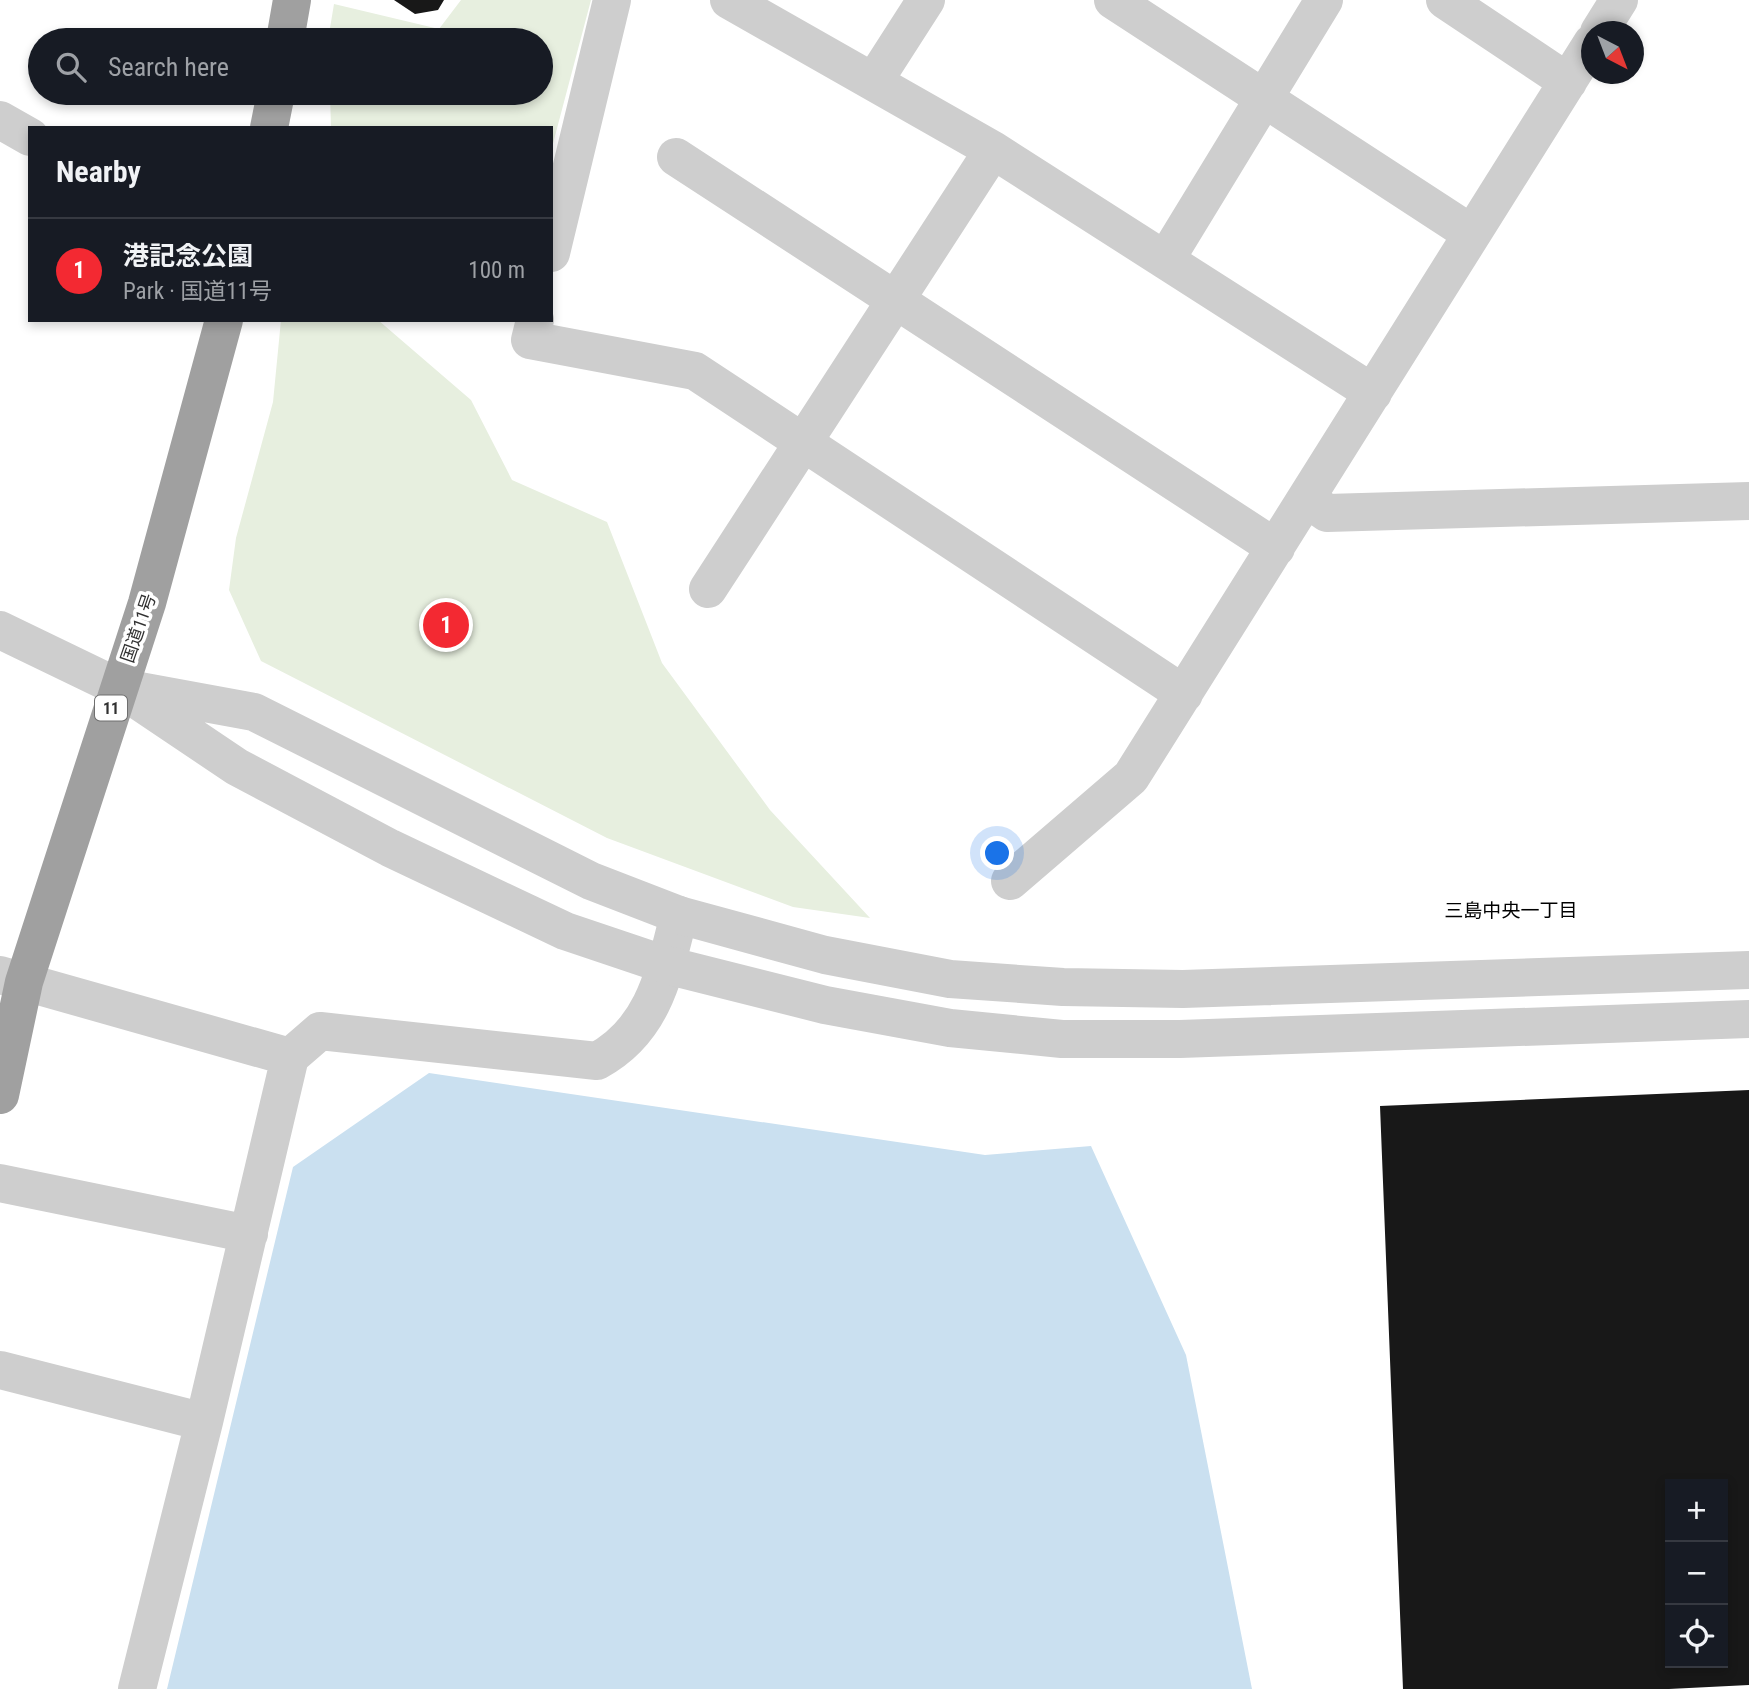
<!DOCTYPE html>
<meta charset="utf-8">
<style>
:root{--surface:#171b24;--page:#242831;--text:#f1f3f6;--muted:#9ea1a6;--line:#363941;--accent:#f32932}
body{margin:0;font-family:"Roboto Condensed","Noto Sans JP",sans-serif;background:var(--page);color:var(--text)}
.controls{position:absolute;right:21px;bottom:21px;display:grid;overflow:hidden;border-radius:0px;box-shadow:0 4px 10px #0003}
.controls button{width:63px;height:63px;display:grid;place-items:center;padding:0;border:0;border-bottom:2px solid var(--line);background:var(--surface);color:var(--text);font:35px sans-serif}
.compass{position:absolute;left:1581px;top:21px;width:63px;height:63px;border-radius:50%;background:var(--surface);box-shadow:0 4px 10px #0003;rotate:138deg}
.you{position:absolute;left:998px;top:854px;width:24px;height:24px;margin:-18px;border:5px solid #fff;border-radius:50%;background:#1a73e8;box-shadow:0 0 0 10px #1a73e833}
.badge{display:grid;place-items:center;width:46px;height:46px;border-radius:50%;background:var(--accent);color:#fff;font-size:23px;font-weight:700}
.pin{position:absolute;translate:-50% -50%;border:4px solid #fff;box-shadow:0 2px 7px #0006}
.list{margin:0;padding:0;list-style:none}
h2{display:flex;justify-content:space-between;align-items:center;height:91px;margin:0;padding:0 28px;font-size:30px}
h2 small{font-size:23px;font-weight:400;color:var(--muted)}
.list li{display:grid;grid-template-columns:46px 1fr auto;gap:21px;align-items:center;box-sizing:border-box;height:105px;padding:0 28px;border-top:2px solid var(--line)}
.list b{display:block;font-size:26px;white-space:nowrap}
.list p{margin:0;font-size:23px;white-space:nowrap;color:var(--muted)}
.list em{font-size:23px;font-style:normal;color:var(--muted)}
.icon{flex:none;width:38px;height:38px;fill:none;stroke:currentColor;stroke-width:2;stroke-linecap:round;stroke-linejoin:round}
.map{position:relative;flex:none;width:1749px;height:1689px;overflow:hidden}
.search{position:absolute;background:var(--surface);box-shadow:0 4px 10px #0003;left:28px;top:28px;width:525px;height:77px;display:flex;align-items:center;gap:18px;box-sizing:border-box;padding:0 24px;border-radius:38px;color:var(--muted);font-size:26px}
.panel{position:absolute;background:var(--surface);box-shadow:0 4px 10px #0003;left:28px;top:126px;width:525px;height:196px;border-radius:0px}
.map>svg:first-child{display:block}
.green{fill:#e7efdf}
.water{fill:#cae0f0}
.building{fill:#181818;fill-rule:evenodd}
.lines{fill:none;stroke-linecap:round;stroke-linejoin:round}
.minor{stroke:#cecece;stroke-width:38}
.tertiary{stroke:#cecece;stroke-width:38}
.trunk{stroke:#a0a0a0;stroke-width:38}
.labels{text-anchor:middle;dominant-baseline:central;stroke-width:7;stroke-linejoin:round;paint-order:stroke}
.shield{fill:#fff;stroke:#6f6f6f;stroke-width:2}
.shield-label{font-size:16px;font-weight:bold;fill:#313131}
.street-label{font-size:18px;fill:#313131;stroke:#fff}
.neighbourhood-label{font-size:19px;fill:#000;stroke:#fff}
</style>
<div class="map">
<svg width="1749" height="1689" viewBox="0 0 1749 1689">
<rect width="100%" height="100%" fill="#fff"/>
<path class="green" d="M 461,0 L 591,0 L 551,151 L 551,128 L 331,128 L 330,93 L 541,93 L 541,40 L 328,40 L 334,4 L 439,29 Z
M 281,320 L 378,320 L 471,400 L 512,480 L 607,522 L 662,663 L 770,810 L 870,918 L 793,907 L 607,838 L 261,661 L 229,590 L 236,538 L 273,402 Z"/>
<path class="water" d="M 429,1073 L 985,1155 L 1091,1146 L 1186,1355 L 1252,1689 L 167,1689 L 293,1167 Z"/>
<path class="building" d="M 394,0 L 444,0 L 438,10 L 415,14 Z
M 1749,1090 L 1749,1685 L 1669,1689 L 1403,1689 L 1380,1106 ZM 1670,1484 L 1723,1484 L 1723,1663 L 1670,1663 Z"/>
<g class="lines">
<path class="minor" d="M 729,0 L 993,150 L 1373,393
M 1113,0 L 1472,234
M 1445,0 L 1568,82
M 1599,32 L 1619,0
M 874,81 L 926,0
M 0,120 L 30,137
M 676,157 L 1276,548
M 551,253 L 612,0
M 1166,259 L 1324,0
M 535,320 L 530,340 L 695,371 L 1184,694
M 1307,499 L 1327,513 L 1749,501
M 708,589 L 993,150
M 1010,881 L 1131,777 L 1592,43
M 0,975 L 290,1057
M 0,1183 L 249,1234
M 0,1370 L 204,1422
M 137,1689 L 204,1422 L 290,1057 L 320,1031 L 597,1061 C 654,1030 664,974 679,915"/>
<path class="tertiary" d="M 0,630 L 118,687 L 237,767 L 390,848 L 565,931 L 666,965 L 825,1005 L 950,1028 L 1062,1039 L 1180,1039 L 1749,1019
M 134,690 L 254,712 L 591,881 L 679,915 L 825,955 L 950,979 L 1063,987 L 1183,989 L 1749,970"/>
<path class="trunk" d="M 285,40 L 292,0
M 269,128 L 276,93
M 0,1095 L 24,982 L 147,603 L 224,320"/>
</g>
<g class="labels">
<rect class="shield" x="95" y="695.5" width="32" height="25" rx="5"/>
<g class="shield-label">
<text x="111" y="708">11</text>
</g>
<g class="street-label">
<text transform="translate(138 628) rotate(-71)">国道11号</text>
</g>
<g class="neighbourhood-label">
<text x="1511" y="910">三島中央一丁目</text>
</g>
</g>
</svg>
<div class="controls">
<button>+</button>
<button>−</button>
<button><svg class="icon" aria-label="locate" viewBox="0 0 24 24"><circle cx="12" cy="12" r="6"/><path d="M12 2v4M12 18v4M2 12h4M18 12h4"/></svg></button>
</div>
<svg class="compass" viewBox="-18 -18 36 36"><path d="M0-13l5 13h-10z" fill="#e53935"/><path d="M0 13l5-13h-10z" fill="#9ea1a6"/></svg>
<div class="you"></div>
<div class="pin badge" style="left:446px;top:625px">1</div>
<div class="search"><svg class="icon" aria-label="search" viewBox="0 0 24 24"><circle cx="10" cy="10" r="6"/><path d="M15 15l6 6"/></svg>Search here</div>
<section class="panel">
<h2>Nearby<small></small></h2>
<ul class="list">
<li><span class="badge">1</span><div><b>港記念公園</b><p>Park · 国道11号</p></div><em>100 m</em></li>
</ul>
</section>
</div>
